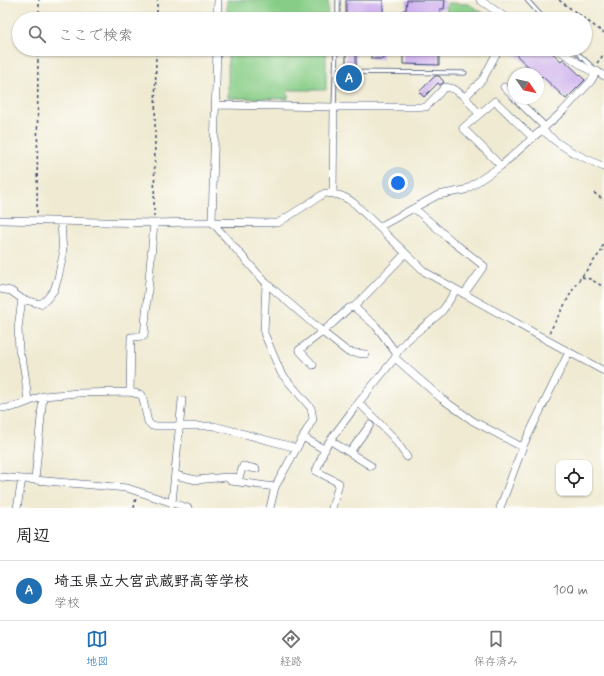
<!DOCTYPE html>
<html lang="ja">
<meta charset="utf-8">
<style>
:root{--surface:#fff;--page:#f6f6f6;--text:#202124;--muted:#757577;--line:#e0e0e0;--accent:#1f6fb2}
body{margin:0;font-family:Mynerve,"Klee One",sans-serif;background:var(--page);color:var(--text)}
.controls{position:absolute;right:12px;bottom:12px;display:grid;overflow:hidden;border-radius:8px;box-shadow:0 1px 3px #0004}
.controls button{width:36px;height:36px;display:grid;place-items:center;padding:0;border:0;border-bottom:1px solid var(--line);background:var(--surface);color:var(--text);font:20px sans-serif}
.compass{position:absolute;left:508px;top:68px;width:36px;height:36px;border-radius:50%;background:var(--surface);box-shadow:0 1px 3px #0004;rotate:124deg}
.you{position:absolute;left:398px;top:183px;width:14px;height:14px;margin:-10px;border:3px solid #fff;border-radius:50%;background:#1a73e8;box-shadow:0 0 0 6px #1a73e833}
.badge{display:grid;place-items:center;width:26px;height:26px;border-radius:50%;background:var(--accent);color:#fff;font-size:13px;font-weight:700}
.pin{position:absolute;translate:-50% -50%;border:2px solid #fff;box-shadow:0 1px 4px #0006}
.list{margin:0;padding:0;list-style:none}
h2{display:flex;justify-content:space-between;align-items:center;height:52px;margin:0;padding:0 16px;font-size:17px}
h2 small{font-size:13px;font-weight:400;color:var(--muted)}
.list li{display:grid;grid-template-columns:26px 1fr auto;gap:12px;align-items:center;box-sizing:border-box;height:60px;padding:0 16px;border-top:1px solid var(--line)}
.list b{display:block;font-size:15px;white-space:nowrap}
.list p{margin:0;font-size:13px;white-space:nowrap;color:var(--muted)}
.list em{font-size:13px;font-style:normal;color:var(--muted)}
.icon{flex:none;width:22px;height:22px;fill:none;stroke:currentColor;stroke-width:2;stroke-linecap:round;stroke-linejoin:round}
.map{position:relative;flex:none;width:604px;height:508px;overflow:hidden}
.search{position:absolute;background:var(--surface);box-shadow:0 1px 3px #0004;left:12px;right:12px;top:12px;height:44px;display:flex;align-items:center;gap:10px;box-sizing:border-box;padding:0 14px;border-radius:22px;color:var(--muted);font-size:15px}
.sheet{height:112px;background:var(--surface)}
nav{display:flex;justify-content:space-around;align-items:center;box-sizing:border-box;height:56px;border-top:1px solid var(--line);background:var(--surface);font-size:11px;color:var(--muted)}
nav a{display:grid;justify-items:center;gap:2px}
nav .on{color:var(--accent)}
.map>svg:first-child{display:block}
.green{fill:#88cd87;stroke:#527e72}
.building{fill:#c9a8ed}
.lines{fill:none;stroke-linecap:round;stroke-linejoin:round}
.service-casing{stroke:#3b4b6f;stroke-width:5}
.minor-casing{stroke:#3b4b6f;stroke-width:8}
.path{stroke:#3b4b6f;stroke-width:1.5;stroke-dasharray:3 3;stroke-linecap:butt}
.service{stroke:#fff;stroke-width:3.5}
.minor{stroke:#fff;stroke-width:7}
</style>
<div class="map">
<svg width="604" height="508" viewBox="0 0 604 508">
<rect width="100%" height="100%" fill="#fdfcf7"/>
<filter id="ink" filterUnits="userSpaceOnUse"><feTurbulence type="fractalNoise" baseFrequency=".025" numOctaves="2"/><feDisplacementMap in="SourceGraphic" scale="8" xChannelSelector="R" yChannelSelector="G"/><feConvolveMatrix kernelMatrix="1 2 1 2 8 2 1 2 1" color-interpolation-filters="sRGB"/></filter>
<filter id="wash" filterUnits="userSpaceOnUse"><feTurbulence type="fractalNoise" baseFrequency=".012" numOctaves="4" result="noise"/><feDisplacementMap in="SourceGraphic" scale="16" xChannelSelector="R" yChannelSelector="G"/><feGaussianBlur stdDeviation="0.9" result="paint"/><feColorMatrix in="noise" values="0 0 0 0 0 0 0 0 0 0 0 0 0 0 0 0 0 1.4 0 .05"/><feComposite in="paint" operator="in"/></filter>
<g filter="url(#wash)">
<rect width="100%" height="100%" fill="#efead1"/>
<path class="green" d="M 227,0 L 328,0 L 327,19 L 227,19 Z
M 447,3 L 468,4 L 485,14 L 484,19 L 446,19 Z
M 228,49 L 326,49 L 326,90 L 288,90 L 288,99 L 228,98 Z"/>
<g id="blocks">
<path class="building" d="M 346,0 L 383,0 L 383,19 L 346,19 Z
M 407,0 L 445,0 L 444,9 L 440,9 L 440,19 L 403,19 L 403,10 L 406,10 Z
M 346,49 L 356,49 L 356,65 L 346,65 Z
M 371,49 L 383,49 L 383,59 L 371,59 Z
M 403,49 L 439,49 L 439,65 L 403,64 Z
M 510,49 L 548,49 L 561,61 L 563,59 L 585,80 L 566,99 L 542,76 L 540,78 L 538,76 L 538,74 L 536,74 Z
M 435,76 L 439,76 L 444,82 L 440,85 L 438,83 L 424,97 L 419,92 Z"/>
</g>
</g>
<g filter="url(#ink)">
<use href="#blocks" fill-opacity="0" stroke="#3b4b6f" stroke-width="1"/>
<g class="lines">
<defs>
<path id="service" d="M 527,0 L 544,19
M 338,19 L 338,0
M 573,49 L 598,72
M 336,72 L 465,73
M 334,107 L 336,49"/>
<path id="minor" d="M 480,0 L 508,19
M 217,19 L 218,0
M 217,49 L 212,222 L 266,283 L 325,334 L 348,352 L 365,354
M 557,49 L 595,74
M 504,87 L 514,97
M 515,98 L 545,127
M 215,105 L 334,107 L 426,107 L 445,87 L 454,89 L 465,97
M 479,114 L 465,97 L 483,79 L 495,56 L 500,49
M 542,130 L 558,143 L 572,152 L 604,167
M 501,166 L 463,128 L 495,101 L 533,138
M 333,194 L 334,107
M 414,208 L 453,242 L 484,266 L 464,294
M 0,220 L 154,223 L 195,222 L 278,223 L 325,193 C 338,194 345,196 355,204 L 425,272 L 545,339 L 604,371
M 154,223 L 144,336 L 131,337 L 130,392 L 142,395 L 148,422 L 152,426 L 214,426 L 297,448
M 379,227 L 438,195 L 465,190 L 501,166 L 563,111 L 591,81 L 597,71 L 604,76
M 266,283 L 264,333 L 281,373 L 311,408 L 313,419 L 275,487 L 270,508
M 0,289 L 11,291 L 22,299
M 456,290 C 451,297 447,305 442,311 C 429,325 400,340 395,358 L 442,399 L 473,421 L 522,447
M 354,307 L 376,326 L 396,353
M 313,365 L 299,350 L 322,332 L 333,323 L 349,308 L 354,307 L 405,254
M 28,402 L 25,375 L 23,363 L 19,351 L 18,328 L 22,299 L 40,304 L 46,300 L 54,290 L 58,278 L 63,255 L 61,221
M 359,403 L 393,437 L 407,457
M 0,408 L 8,408 L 20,405 L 43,396 L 79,393 L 130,392
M 303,437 L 325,450
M 331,441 L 371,466
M 350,452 L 370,425
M 175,475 L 196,480 L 227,477 L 231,481 L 275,487
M 0,477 L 127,488 L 188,508
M 229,477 L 239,478 L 243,466 L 256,469
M 35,480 L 43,396
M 172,503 L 182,400
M 17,508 L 22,479
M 332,508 L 339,483 L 316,471 L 326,446 L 355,407 L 395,358
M 500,508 L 523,446 L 569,352"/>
</defs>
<use href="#service" class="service-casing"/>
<use href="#minor" class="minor-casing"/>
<path class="path" d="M 559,0 L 604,33
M 39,19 L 39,0
M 157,19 L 157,0
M 597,63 L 604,54
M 594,193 L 604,200
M 37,213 L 38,49
M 154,217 L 156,49
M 582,277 L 590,279 L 604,287
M 549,333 L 576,284 L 603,249 L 602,247 L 604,245
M 134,508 L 136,497"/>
<use href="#service" class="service"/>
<use href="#minor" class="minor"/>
</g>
</g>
</svg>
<div class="controls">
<button><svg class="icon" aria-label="locate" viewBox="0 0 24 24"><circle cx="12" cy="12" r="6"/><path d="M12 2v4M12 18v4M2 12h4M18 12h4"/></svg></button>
</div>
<svg class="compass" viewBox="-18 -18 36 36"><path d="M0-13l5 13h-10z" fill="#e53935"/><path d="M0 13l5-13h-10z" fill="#757577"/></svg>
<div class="you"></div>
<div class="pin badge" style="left:349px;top:78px">A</div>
<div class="search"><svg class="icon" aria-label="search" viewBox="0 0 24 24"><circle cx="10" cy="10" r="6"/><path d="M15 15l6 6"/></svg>ここで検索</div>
</div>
<section class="sheet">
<h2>周辺<small></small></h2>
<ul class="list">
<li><span class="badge">A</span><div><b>埼玉県立大宮武蔵野高等学校</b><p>学校</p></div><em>100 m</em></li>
</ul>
</section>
<nav>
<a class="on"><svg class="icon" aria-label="map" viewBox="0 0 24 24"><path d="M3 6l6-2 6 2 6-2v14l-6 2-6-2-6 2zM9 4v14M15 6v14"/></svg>地図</a>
<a><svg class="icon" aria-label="directions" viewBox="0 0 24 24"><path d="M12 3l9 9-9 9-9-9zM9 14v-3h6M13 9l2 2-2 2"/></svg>経路</a>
<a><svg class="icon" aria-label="saved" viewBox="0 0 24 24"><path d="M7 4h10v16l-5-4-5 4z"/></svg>保存済み</a>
</nav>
